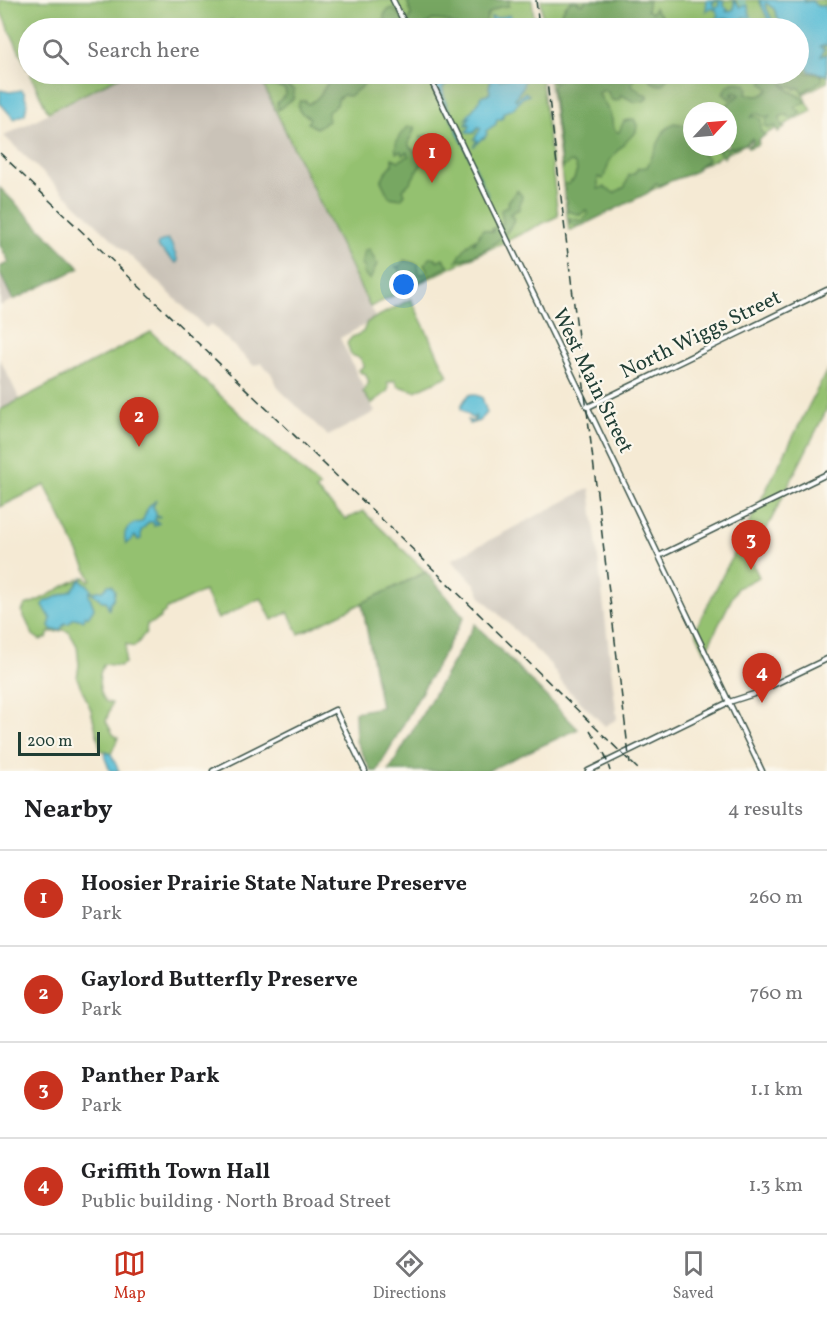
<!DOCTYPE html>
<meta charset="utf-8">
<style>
:root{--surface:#fff;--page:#f2f2f2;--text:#202124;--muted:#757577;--line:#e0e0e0;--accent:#c8321e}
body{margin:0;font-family:Vollkorn,serif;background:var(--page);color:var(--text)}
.compass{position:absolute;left:683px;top:102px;width:54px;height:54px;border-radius:50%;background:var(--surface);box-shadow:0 6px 24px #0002;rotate:64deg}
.scale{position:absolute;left:18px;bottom:15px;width:82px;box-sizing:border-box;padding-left:6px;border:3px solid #1f3d34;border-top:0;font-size:16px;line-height:21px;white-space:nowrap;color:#1f3d34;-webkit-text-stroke:4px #fbf7ec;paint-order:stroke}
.you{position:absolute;left:404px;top:285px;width:21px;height:21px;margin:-15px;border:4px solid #fff;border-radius:50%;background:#1a73e8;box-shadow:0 0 0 9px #1a73e833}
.badge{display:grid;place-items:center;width:39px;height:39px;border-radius:50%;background:var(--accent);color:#fff;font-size:20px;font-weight:700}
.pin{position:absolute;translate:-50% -50px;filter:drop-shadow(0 2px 3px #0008)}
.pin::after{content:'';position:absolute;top:32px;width:21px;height:18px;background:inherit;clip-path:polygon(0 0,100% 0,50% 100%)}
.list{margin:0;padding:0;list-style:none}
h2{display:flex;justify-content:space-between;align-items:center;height:78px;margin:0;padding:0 24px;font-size:26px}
h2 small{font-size:20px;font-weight:400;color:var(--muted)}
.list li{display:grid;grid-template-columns:39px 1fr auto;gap:18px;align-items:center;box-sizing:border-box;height:96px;padding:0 24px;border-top:2px solid var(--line)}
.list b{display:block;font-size:22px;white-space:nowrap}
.list p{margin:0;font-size:20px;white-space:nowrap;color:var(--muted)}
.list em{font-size:20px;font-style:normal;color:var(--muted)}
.icon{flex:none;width:33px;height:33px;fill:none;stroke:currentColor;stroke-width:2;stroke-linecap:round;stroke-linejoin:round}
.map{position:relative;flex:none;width:827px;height:771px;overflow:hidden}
.search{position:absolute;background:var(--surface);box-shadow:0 6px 24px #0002;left:18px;right:18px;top:18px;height:66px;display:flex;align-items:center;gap:15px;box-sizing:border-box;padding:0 21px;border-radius:33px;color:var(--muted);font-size:22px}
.sheet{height:462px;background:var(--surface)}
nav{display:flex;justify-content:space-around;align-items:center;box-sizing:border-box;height:84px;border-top:2px solid var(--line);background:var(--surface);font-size:16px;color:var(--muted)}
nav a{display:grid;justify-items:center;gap:3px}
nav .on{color:var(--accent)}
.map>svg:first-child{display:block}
.industrial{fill:#cac3b8}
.green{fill:#94c170;stroke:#5a7f52;stroke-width:1.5;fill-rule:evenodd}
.forest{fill:#77a762;stroke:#4b724b;stroke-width:1.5}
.water{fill:#57bcd5;stroke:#3b7c84;stroke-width:1.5}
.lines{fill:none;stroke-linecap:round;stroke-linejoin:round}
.stream{stroke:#57bcd5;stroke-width:1.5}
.tertiary-casing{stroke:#3f574c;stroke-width:7}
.tertiary{stroke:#fff;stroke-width:4}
.rail{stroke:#1f3d34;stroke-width:1.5;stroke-dasharray:9 4.5;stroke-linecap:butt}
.labels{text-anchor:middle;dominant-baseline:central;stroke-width:4.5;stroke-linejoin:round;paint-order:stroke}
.street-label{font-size:21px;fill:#1f3d34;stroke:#fbf7ec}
</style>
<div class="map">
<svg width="827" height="771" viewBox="0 0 827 771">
<rect width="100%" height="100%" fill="#fbf7ec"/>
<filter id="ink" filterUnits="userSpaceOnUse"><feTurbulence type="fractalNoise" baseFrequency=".0167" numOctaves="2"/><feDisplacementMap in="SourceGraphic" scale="12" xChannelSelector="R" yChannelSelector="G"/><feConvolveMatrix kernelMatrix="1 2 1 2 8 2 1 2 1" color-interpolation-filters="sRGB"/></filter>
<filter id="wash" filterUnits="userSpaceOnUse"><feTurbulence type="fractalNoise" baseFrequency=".008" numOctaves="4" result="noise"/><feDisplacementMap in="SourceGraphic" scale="24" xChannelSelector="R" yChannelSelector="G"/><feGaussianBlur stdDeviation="1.35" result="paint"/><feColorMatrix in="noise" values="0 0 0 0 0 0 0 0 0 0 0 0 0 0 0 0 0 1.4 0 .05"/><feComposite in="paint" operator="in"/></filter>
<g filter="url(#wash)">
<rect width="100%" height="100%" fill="#f5ead4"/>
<path class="industrial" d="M 125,74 L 258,74 L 376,319 L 340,338 L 375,412 L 328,436 L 279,389 L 271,373 L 261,363 L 254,366 L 211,324 L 206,328 L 4,136 Z
M 0,273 L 13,300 L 0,306 Z
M 0,359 L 20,400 L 0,410 Z
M 590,488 L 617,719 L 605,726 L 564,686 L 550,664 L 481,597 L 475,584 L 451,560 Z"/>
<path class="green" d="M 0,0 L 532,0 L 535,28 L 236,28 L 232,20 L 214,28 L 28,28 L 28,70 L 0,10 Z
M 541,0 L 826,0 L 827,82 L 803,94 L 812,111 L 569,231 L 549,74 L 798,74 L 798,28 L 543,28 ZM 692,111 L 728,111 L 728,147 L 692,147 Z
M 30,74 L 125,74 L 48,112 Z
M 258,74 L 541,74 L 558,216 L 370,307 Z
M 411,299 L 448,376 L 415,391 L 398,386 L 395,380 L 387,383 L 389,387 L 387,392 L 371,404 L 363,392 L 369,382 L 365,373 L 361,373 L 359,370 L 364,366 L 360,358 L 351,355 L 347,343 L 352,337 L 363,332 L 367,322 Z
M 151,332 L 320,487 L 316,490 L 346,519 L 363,511 L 426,572 L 299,634 L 288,612 L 272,620 L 261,598 L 218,619 L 204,591 L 165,610 L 165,613 L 161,614 L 161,617 L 152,623 L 147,624 L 146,633 C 140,637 140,644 133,647 L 126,644 L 125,663 L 120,666 L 104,664 C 97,676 98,691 106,702 L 112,703 L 106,721 L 113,734 L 118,738 L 111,754 L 101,751 L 91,710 L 77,678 L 79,665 L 77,646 L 69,632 L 63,630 L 56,632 L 49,632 L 47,638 L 40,640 L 33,635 L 22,612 L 25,605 C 49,599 61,584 85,577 L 89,581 L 91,579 L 45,485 L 0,507 L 0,410 Z
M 827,370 L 827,409 L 751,560 L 759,577 L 737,588 L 705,652 L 695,630 Z"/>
<path class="forest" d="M 407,0 L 509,0 L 509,6 L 499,7 L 488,14 L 485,25 L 479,28 L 458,28 C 452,21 440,20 432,20 L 422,28 L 385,28 C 387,19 378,15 392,8 L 408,23 L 411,15 Z
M 574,0 L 581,4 L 584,3 L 586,0 L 649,0 L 647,10 L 652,13 L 654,8 L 661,16 L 664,26 L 671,28 L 556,28 C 559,19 563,3 574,0 Z
M 799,58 L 804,61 L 805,71 L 807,73 L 822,75 L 823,80 L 802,93 L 799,87 L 795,89 L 792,86 L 787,87 L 785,84 L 782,84 C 788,92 799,94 806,102 L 794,107 L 801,112 L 796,117 L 789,118 L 788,115 L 784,115 L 780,117 L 781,125 L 785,127 L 778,132 L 776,126 L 769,128 L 765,126 L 766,120 L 771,115 L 765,117 L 755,113 L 751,117 L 755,116 L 761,119 L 761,132 L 765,135 L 758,141 L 759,144 L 748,148 L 747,146 L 754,142 L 752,138 L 746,144 L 729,148 L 724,158 L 719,152 L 720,149 L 717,150 L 710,147 L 728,147 L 728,111 L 721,111 L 732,100 L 740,95 L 735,92 L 732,94 L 735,95 L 729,99 L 723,93 C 728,82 735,81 746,84 L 748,89 L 746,94 C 756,96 762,98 769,89 L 762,83 L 769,74 L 798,74 Z
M 263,74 L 268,74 L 267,76 L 274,78 L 276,82 L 286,85 L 294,90 L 294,98 L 278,110 L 277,103 L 286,94 L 285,89 C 280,86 273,87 266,85 L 262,78 Z
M 334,74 L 374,74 L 365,78 L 364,85 L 349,96 L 343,95 L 338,99 L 337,105 L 328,112 L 328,121 L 316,128 L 308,123 L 310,118 L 300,112 L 298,106 L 300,101 L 306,101 L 308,104 C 322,99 325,83 334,74 Z
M 551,74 L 635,74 L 632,85 L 643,94 L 646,94 L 648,97 L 644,101 L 635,102 L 621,95 L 619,100 L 614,101 L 610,98 L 608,92 L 604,90 L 598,93 C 605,105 613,113 613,128 L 617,132 L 619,132 L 624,121 L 634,119 L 637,125 L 636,132 C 633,134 612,156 610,160 C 607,166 607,172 603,179 L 598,177 L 598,189 L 604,187 L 614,193 L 625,187 L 629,175 L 634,174 L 638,168 L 647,167 L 664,131 L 674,123 L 692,126 L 692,147 L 708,158 L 707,161 C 700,164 698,170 692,173 C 682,178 670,180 660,185 L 656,183 L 648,193 L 581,226 L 570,224 L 569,218 L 582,221 L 588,214 L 586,210 L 580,215 L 567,211 L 564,184 L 568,184 L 574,179 L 577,170 L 575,164 L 571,162 L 562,168 L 552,87 L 557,82 L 553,83 Z
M 647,74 L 668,74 L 667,79 L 662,85 C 652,85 651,81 647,74 Z
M 408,127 L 415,127 L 411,138 L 409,139 L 409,146 L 415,152 L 418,151 L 421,137 L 426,135 L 432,136 L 431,142 L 422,144 L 421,152 L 428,154 C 424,161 420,166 416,172 C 412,180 411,183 403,189 L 405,194 L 401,199 L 389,197 L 381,181 L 385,173 L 392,165 L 392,158 L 399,161 L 408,156 L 407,152 L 402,155 L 401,151 L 396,153 C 394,142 400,133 408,127 Z
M 0,188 L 80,268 L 13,300 L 0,273 L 0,267 L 9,262 L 0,245 Z
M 517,190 L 522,196 L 519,209 L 510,214 L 514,219 C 508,240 476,256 457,261 C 462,252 466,245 475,239 L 474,243 C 479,240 479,232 483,229 L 493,232 L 492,229 L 503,223 L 501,210 L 509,205 L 508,202 Z
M 369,249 L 377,264 L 370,280 L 363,273 L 364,267 L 361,265 L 365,250 Z
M 431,257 L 436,258 L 437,261 L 443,258 L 449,266 L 418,282 L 417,280 L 406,281 L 401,278 L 400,269 L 396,267 L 400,266 L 404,260 L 418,264 L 419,274 L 424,274 L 428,270 L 424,265 Z
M 426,572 L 464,617 L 377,771 L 371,771 L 356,741 L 355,712 L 381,707 L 362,603 Z
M 475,624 L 578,729 L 487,771 L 389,771 Z"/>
<path class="water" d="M 707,0 L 717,0 L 712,3 L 715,8 L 719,6 L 718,1 L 724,1 L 723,5 L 728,9 L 726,11 L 728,12 L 734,9 L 734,0 L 740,7 L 747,5 L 751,17 L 744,17 L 739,22 L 738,20 L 732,22 L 730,19 L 722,19 L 713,27 L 712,25 L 719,16 L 716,10 L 710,8 L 706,11 Z
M 759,0 L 805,0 L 804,2 L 812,1 L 817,6 L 825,6 L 827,15 L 827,45 L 820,47 L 824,49 L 821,56 L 827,54 L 827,75 L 809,71 L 805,60 L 799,56 L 798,28 L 782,28 L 774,9 L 766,3 L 765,5 L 776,28 L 772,28 Z
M 510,15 L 516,26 L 521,27 L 524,26 L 525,28 L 485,28 L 493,26 L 491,17 L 497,18 Z
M 430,74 L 441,74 L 440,76 L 443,79 L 445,78 L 450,80 L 450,82 L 443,87 C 442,98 451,115 456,125 C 459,131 462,132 463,139 L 489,198 Z
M 511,74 L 530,74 L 531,77 L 524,81 L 523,87 L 515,98 L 516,100 L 525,92 L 529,95 L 522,98 L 513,109 L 504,112 L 502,119 L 497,119 L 496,124 L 486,131 L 487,134 L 484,138 L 481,139 L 473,147 L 477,140 L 474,139 L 481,128 L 478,127 L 474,133 L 469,133 L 466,131 L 469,129 L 470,124 L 466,125 L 470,117 L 466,119 C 470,110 478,107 481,96 L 490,93 L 489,86 L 492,78 L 498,77 L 499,80 L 509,78 Z
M 0,90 L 10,92 L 21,90 L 24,92 L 27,103 L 25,114 L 14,119 L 0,103 Z
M 168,239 L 171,243 L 178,261 L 176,263 L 157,246 L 159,242 Z
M 472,394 L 482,397 L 487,413 L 479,421 L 469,424 L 468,420 L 473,422 L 476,418 L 475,416 L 473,419 L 461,409 C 461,404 467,395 472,394 Z
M 156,500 L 153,507 L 156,512 L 156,516 L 159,517 L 155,518 L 155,521 L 159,523 L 154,526 L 153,522 L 149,522 L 141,531 L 141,539 L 138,540 L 135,536 L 126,544 C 122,531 128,523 142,522 L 148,508 Z
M 82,578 L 82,582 L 87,584 L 93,592 L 103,590 L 108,585 L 112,585 L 115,591 L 114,598 L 110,603 L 109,610 L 106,601 L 102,601 L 90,591 L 89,595 L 94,608 L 88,617 L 85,615 L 84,620 L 74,618 L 68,624 L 65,623 L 60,630 L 52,630 L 49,626 L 51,619 L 43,605 L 44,602 L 71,591 Z
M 106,752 L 111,754 L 119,771 L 110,771 L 105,758 Z"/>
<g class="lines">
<path class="stream" d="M 739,0 L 742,5
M 743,0 L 745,5
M 747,17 L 752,28
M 751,17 L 756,28"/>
</g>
</g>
<g filter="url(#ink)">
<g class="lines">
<defs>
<path id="tertiary" d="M 393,0 L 407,28
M 428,74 L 762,771
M 588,407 L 827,290
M 659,556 L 827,474
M 213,771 L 335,710 L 365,771
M 588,771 L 729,702 L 754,694 L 827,659"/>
</defs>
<use href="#tertiary" class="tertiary-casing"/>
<use href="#tertiary" class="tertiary"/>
<path class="rail" d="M 536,0 L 539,28
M 546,74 L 630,764
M 0,153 L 394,531 L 640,771
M 590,730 L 605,755 L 610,771"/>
</g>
</g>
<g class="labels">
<g class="street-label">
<text transform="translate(701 335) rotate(-26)">North Wiggs Street</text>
<text transform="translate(592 381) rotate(64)">West Main Street</text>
</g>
</g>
</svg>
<svg class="compass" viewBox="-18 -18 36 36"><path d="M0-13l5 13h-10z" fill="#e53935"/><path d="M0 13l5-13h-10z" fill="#757577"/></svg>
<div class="scale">200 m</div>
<div class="you"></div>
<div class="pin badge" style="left:432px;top:183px">1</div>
<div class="pin badge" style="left:139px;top:447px">2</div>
<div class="pin badge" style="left:751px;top:570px">3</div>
<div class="pin badge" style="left:762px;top:703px">4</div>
<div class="search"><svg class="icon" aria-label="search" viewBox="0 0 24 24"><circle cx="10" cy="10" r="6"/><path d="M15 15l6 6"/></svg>Search here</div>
</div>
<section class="sheet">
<h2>Nearby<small>4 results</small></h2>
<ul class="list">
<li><span class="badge">1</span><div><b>Hoosier Prairie State Nature Preserve</b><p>Park</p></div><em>260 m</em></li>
<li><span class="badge">2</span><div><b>Gaylord Butterfly Preserve</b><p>Park</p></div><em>760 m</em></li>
<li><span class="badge">3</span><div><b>Panther Park</b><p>Park</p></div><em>1.1 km</em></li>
<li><span class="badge">4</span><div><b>Griffith Town Hall</b><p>Public building · North Broad Street</p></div><em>1.3 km</em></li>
</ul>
</section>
<nav>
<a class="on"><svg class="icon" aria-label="map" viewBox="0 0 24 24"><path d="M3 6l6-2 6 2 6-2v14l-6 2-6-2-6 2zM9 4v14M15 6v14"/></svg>Map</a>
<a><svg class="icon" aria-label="directions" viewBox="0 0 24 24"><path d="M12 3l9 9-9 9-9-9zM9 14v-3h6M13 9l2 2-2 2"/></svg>Directions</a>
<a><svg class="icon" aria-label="saved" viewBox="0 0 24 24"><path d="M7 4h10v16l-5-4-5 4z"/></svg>Saved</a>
</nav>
